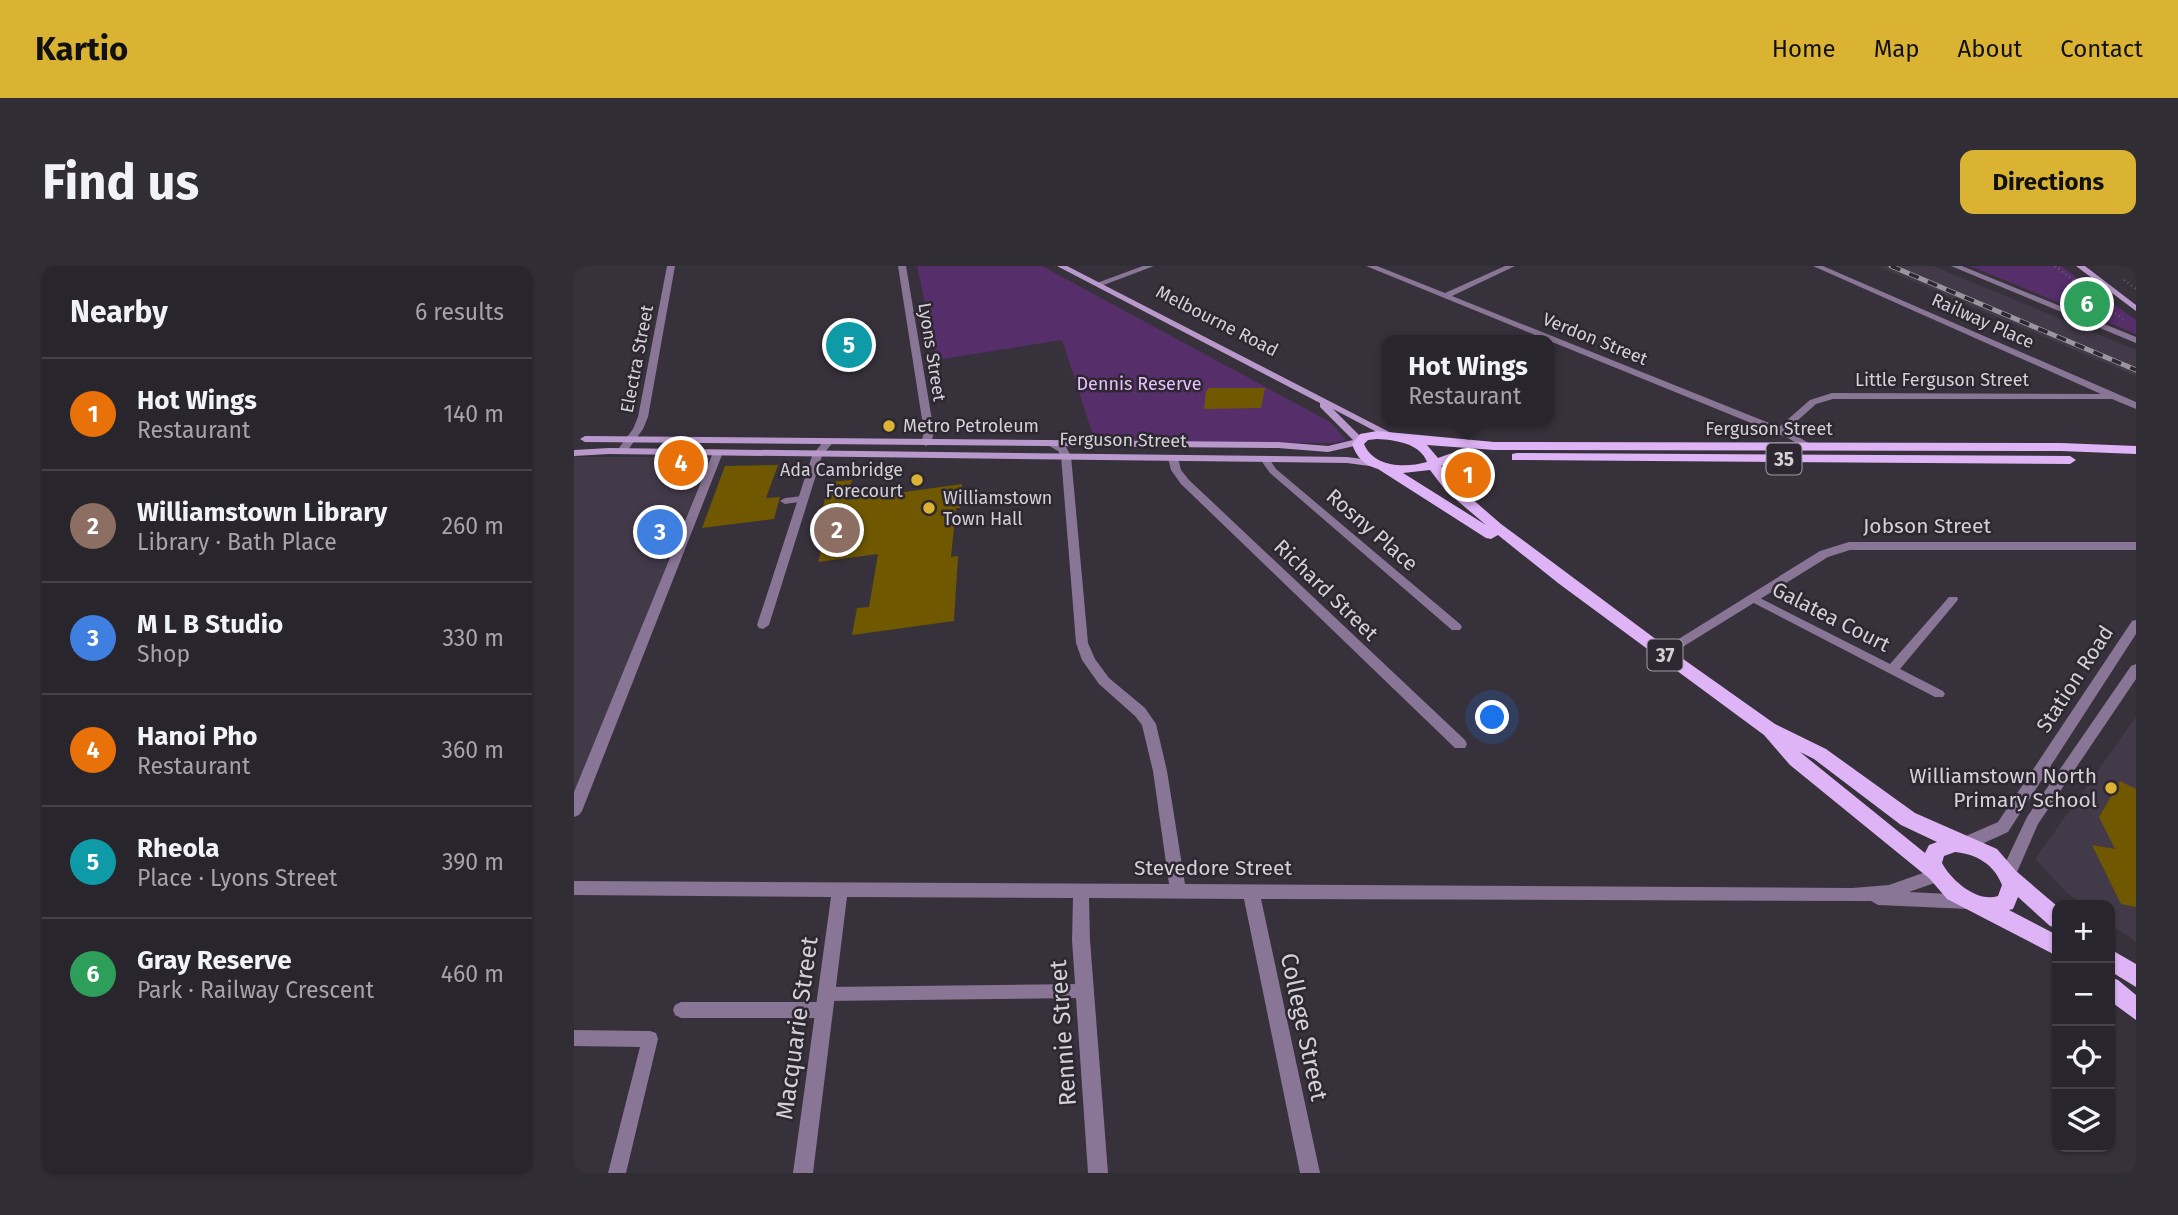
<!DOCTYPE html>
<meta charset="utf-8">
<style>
:root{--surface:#29252c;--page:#312d34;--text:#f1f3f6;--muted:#a5a5a9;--line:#454248;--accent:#dab333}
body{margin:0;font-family:"Fira Sans",sans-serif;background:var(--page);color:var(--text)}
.controls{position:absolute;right:21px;bottom:21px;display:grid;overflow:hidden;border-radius:14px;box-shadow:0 2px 5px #0004}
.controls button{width:63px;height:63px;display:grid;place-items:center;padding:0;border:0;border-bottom:2px solid var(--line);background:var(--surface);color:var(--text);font:35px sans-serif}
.you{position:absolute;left:919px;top:452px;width:24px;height:24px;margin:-18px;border:5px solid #fff;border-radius:50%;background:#1a73e8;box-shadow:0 0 0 10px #1a73e833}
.badge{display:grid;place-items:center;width:46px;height:46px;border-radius:50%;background:var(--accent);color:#fff;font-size:23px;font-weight:700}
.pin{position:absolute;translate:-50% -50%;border:4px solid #fff;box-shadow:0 2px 7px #0006}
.popup{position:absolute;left:808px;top:69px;width:172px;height:91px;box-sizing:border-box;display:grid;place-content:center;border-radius:14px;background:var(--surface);filter:drop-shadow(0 2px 5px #0005);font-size:23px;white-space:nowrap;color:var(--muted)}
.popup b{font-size:26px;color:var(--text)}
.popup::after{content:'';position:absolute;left:50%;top:100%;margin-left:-14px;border:14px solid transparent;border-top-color:var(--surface)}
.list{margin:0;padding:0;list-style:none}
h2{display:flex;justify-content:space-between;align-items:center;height:91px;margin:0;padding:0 28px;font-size:30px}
h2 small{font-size:23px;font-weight:400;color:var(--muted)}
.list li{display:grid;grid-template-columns:46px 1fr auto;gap:21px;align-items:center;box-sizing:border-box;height:112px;padding:0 28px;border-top:2px solid var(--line)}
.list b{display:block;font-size:26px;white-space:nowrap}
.list p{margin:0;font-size:23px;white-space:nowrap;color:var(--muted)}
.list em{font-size:23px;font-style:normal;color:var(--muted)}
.icon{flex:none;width:38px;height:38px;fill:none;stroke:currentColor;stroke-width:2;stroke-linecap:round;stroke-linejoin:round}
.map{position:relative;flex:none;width:1562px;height:907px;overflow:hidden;border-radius:14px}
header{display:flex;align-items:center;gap:42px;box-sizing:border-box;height:98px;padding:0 35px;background:var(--accent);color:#111}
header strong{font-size:33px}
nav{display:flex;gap:38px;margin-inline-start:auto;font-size:24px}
.intro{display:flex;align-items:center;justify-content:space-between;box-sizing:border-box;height:168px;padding:0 42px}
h1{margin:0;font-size:49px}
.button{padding:18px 32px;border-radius:14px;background:var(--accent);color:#111;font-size:24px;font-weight:700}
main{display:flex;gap:42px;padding:0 42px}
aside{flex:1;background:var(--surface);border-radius:14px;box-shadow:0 2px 5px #0004}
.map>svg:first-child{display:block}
.built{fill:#433a49}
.green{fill:#562e6a}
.building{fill:#6f5800}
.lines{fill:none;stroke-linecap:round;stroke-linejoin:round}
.path{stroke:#6f6b73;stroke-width:2;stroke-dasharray:1 3.5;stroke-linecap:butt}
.lane{fill:#897595;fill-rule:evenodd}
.street{fill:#897595;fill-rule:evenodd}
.secondary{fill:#b999cc;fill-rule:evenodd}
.primary{fill:#dfb4f7;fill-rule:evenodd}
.rail-casing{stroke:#9a969e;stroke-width:5}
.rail{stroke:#2d2731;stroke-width:3.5;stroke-dasharray:10;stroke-linecap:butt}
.poi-dot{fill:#dab333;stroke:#2d2731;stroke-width:2.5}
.labels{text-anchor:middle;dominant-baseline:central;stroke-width:5;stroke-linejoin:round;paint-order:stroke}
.far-street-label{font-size:18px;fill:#d3d0d6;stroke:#2d2731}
.far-park-label{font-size:18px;fill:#e6c0fc;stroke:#2d2731}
.far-poi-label{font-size:18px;fill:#d3d0d6;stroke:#2d2731;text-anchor:start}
.shield{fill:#2d2731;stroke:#a19da4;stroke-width:2}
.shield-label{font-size:19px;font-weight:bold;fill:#d3d0d6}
.street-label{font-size:21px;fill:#d3d0d6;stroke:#2d2731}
.poi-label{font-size:21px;fill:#d3d0d6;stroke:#2d2731;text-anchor:end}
.near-street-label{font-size:24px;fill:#d3d0d6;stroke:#2d2731}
</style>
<header>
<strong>Kartio</strong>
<nav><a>Home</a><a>Map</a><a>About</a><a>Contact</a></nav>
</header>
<div class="intro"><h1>Find us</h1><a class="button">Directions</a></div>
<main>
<aside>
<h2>Nearby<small>6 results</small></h2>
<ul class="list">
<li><span class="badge" style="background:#e8710a">1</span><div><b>Hot Wings</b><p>Restaurant</p></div><em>140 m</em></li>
<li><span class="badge" style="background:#8d6e63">2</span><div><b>Williamstown Library</b><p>Library · Bath Place</p></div><em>260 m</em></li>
<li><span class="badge" style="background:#3f7fe0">3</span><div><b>M L B Studio</b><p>Shop</p></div><em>330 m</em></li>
<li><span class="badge" style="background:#e8710a">4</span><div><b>Hanoi Pho</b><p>Restaurant</p></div><em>360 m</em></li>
<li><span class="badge" style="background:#0f9aa8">5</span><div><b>Rheola</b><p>Place · Lyons Street</p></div><em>390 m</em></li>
<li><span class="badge" style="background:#2e9e5b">6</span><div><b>Gray Reserve</b><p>Park · Railway Crescent</p></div><em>460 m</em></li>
</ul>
</aside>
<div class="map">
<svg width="1562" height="907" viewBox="0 0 1562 907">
<rect width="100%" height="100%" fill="#37313b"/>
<path class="built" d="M 1303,0 L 1359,0 L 1562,84 L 1562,110 Z
M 0,191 L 136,191 L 0,529 Z
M 1562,451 L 1562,676 L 1536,658 L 1536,639 L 1510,639 L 1493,627 L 1461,593 Z"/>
<path class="green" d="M 343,0 L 468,0 L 756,156 L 772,174 L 761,177 L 521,175 L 488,74 L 363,94 Z
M 1396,0 L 1487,0 L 1562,54 L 1562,68 Z"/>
<path class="building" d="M 635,122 L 691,122 L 687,142 L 630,143 L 632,125 Z
M 204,199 L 192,232 L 206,231 L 200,253 L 128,262 L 151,200 Z
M 278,214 L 273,234 L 388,218 L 386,242 L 382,242 L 377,291 L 384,290 L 380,355 L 278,369 L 283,342 L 295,341 L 304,288 L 244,296 L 250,274 L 241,275 L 255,216 Z
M 1546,515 L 1562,523 L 1562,641 L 1547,638 L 1518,579 L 1541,583 L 1525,551 Z"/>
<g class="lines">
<path class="path" d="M 1481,0 L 1549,53
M 1550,14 L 1562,23"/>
<path class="lane" d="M 691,190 L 694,191 L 702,203 L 886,358 L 888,361 L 886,364 L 878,364 L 696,207 L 686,193 Z
M 229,230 L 232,231 L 232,235 L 211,238 L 206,235 L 211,232 Z
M 1178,328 L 1316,398 L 1375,331 L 1383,331 L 1384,333 L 1383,335 L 1326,403 L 1369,425 L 1371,428 L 1369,431 L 1361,431 L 1174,334 L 1173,332 Z
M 510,718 L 515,720 L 518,725 L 515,730 L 510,732 L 252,735 L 246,733 L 244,728 L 246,723 L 252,721 Z
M 107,736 L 250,736 L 256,739 L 258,744 L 256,749 L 250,752 L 107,752 L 101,749 L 99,744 L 101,739 Z
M 0,764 L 76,765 L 82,767 L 84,773 L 52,907 L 34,907 L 66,781 L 0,780 Z"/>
<path class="street" d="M 93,0 L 101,0 L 74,151 L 69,163 L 51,188 L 43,188 L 42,186 L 59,163 L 64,151 Z
M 324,0 L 332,0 L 360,166 L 357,177 L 352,180 L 347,177 L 350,166 Z
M 569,0 L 580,0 L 527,20 L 520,18 Z
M 792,0 L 803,0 L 871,27 L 931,0 L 941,0 L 878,30 L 1205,161 L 1236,134 L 1258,127 L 1527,128 L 1239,0 L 1249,0 L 1562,136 L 1562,143 L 1538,133 L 1259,133 L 1242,138 L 1213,164 L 1236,178 L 1237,180 L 1232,183 L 1214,172 Z
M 1377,0 L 1388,0 L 1562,71 L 1562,77 Z
M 255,172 L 260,175 L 248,190 L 195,359 L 189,363 L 185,362 L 183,359 L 238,190 L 251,173 Z
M 477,175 L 492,181 L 497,190 L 514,377 L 521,393 L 535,412 L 571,442 L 582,458 L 593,505 L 611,618 L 1278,622 L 1315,619 L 1363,602 L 1369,604 L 1371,609 L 1369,614 L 1335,626 L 1395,629 L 1401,631 L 1403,636 L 1401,641 L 1395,643 L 1304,639 L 1297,635 L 687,633 L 746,907 L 726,907 L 670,633 L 515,632 L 516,674 L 534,907 L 514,907 L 498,674 L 499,632 L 273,631 L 239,907 L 219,907 L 257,631 L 0,629 L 0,615 L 595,618 L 579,505 L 568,459 L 561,450 L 525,418 L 508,394 L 502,377 L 487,190 L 484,185 L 472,178 Z
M 143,186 L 148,189 L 8,545 L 5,549 L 0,551 L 0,526 L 138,189 Z
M 599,189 L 604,192 L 607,204 L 615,214 L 891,474 L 893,478 L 891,482 L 881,482 L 607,218 L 597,204 L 594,192 Z
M 1275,276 L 1562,276 L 1562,284 L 1276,284 L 1254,291 L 1094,390 L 1084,390 L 1082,387 L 1246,285 Z
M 1562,354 L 1562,368 L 1434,566 L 1397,583 L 1391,585 L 1385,583 L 1383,578 L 1385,573 L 1424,556 L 1558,355 Z
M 1562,398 L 1562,413 L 1464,558 L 1440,613 L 1434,615 L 1428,613 L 1426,608 L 1453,551 L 1557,400 Z"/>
<path class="secondary" d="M 483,0 L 493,0 L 825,171 L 816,173 L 759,143 L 789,173 L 789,178 L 754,186 L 704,182 L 11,176 L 6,173 L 11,170 L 704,176 L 754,180 L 779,174 L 746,141 L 746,137 Z
M 1502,0 L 1511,0 L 1562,39 L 1562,45 Z
M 35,182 L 773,191 L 803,195 L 808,198 L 803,201 L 773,197 L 35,188 L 0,190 L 0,184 Z"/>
<path class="primary" d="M 803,165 L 920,176 L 1487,177 L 1562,180 L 1562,188 L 1487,185 L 920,184 L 853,179 L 864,192 L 878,187 L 909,187 L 909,193 L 880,195 L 867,200 L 882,219 L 927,258 L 1095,383 L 1201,458 L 1252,483 L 1341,547 L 1423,583 L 1442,605 L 1483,640 L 1483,662 L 1476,660 L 1444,631 L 1439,643 L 1435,644 L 1483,669 L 1483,690 L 1373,633 L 1356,613 L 1216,499 L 1190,469 L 984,317 L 924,269 L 917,273 L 912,272 L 804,203 C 790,199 783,192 778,178 L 786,168 ZM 803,173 C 821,174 846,177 853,196 C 832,202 800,202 790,178 L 794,174 ZM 856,204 L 872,225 L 912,259 L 829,207 ZM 1226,486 L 1240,493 L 1327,559 L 1363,576 L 1355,579 L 1351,587 ZM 1381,586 C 1402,588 1420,598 1428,619 L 1424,630 C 1403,637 1377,614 1368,597 L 1370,590 Z
M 943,187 L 1496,190 L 1502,194 L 1496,198 L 938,194 L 938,188 Z
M 1536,683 L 1562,698 L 1562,721 L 1536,705 Z
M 1536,711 L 1544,714 L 1562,729 L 1562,754 L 1536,735 Z"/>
<defs>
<path id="rail" d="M 1317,0 L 1562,104"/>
</defs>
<use href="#rail" class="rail-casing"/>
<use href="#rail" class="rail"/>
</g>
<g class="poi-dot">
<circle cx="315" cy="160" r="7"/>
<circle cx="343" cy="214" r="7"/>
<circle cx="355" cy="242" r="7"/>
<circle cx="1537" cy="522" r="7"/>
</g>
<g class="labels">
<g class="far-street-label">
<text transform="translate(643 55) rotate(27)">Melbourne Road</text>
<text transform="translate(1409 55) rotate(24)">Railway Place</text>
<text transform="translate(1021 73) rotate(22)">Verdon Street</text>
<text transform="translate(358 86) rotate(81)">Lyons Street</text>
<text transform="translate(63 93) rotate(-79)">Electra Street</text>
<text x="1368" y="114">Little Ferguson Street</text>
<text x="1195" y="163">Ferguson Street</text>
<text transform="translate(549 174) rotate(1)">Ferguson Street</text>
</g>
<g class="far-park-label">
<text x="565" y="118">Dennis Reserve</text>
</g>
<g class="far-poi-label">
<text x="329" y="160">Metro Petroleum</text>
<text x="329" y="204" text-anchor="end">Ada Cambridge<tspan x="329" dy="21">Forecourt</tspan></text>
<text x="369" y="232">Williamstown<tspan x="369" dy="21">Town Hall</tspan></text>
</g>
<g class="shield">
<rect x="1192.5" y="177.5" width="35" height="31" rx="5"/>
<rect x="1073.5" y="373.5" width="35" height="31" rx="5"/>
</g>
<g class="shield-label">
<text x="1210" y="193">35</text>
<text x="1091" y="389">37</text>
</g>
<g class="street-label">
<text x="1353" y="260">Jobson Street</text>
<text transform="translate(798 264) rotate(41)">Rosny Place</text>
<text transform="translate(752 324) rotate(44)">Richard Street</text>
<text transform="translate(1257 351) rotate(27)">Galatea Court</text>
<text transform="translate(1501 413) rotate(-57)">Station Road</text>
<text x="639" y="602">Stevedore Street</text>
</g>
<g class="poi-label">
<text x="1523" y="510">Williamstown North<tspan x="1523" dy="24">Primary School</tspan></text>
</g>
<g class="near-street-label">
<text transform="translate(730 761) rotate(78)">College Street</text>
<text transform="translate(223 762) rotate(-82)">Macquarie Street</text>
<text transform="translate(489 767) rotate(-94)">Rennie Street</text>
</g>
</g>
</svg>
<div class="controls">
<button>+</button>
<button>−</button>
<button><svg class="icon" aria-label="locate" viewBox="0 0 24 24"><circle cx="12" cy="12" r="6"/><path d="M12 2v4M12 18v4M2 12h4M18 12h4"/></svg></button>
<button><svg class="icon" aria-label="layers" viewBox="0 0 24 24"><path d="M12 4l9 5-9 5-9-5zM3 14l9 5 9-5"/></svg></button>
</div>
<div class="you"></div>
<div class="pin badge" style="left:894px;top:209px;background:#e8710a">1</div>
<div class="popup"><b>Hot Wings</b>Restaurant</div>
<div class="pin badge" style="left:263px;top:264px;background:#8d6e63">2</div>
<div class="pin badge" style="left:86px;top:266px;background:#3f7fe0">3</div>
<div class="pin badge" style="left:107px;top:197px;background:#e8710a">4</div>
<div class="pin badge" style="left:275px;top:79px;background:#0f9aa8">5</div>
<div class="pin badge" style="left:1513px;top:38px;background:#2e9e5b">6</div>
</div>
</main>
